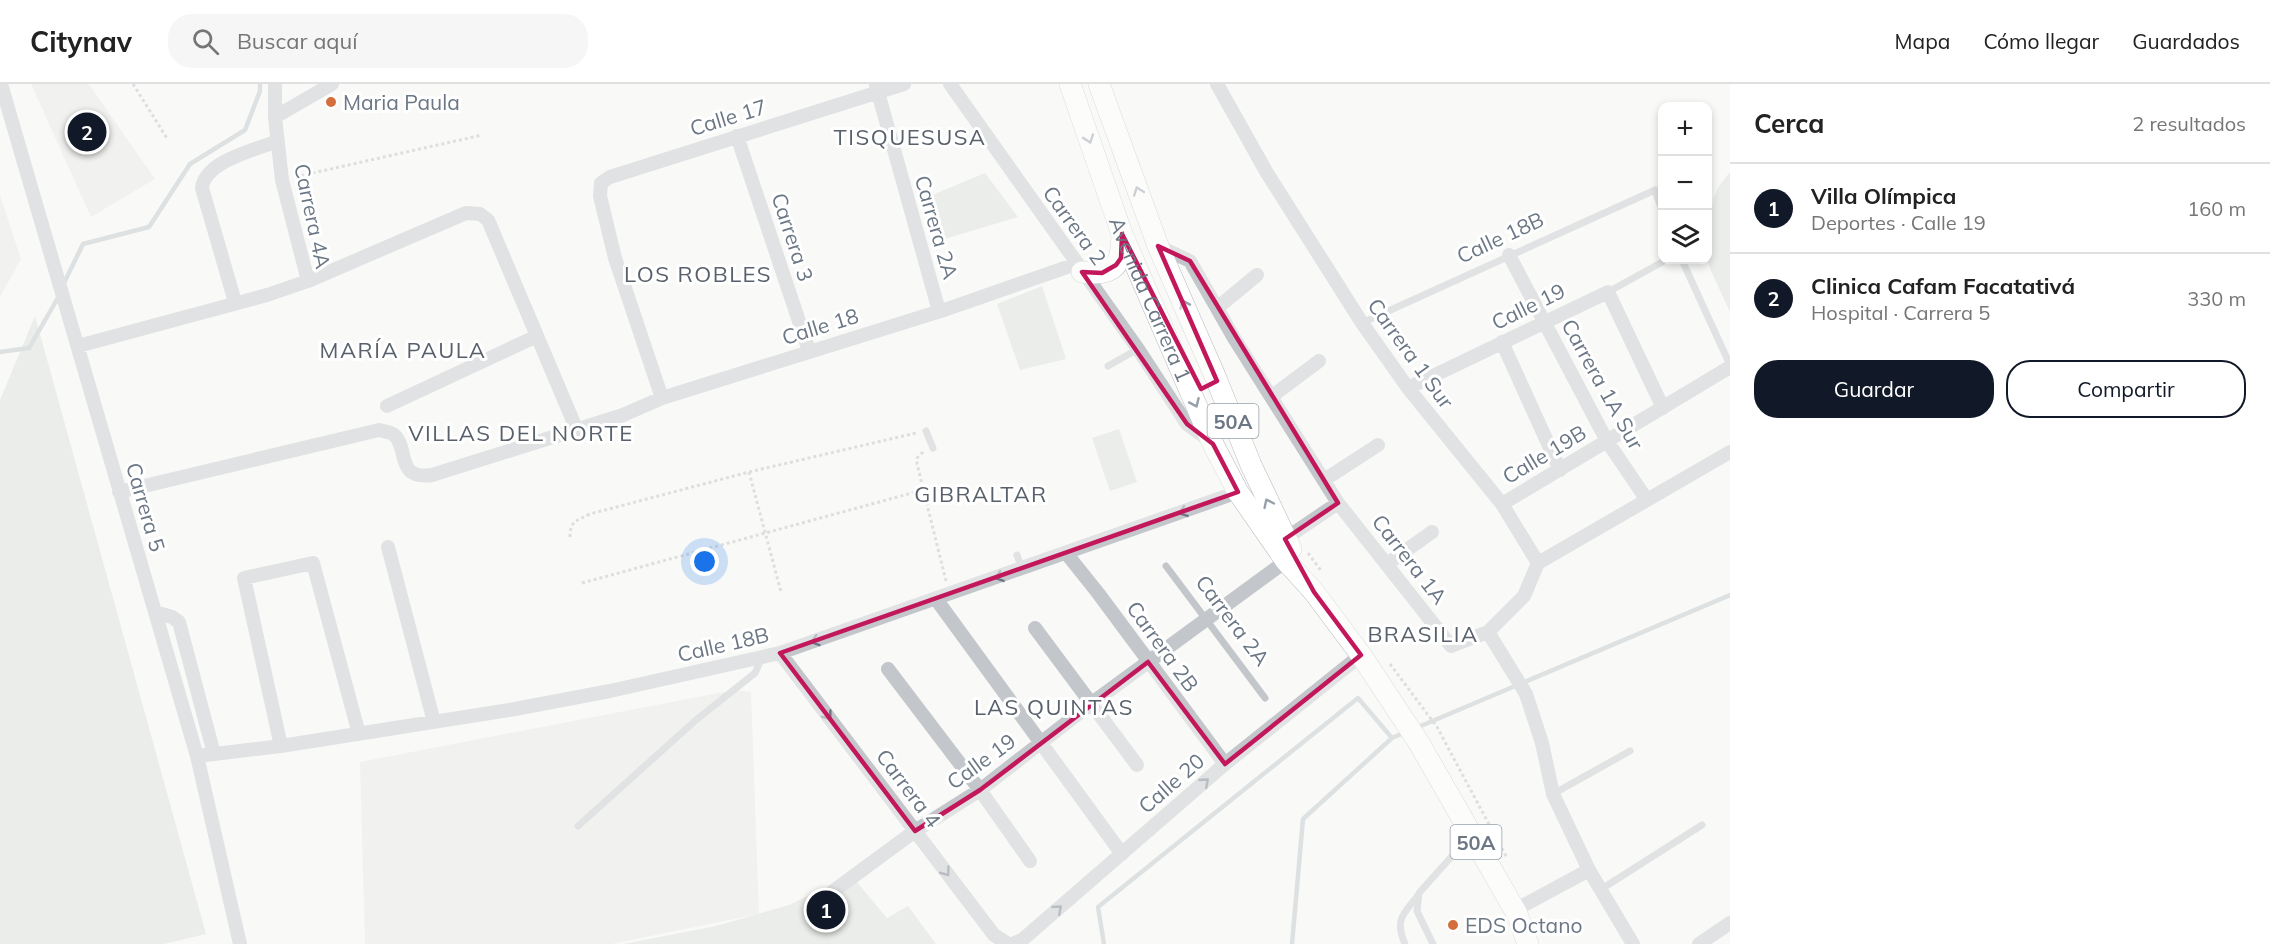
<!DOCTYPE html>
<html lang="es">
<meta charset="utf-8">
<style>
:root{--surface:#fff;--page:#f6f6f6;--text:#222;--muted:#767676;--line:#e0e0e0;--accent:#111827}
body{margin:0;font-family:Mulish,sans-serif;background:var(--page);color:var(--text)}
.controls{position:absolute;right:18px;top:18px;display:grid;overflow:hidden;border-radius:12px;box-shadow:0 3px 9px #0003}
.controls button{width:54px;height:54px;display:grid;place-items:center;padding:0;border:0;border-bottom:2px solid var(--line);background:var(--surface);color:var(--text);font:30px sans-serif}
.you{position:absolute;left:705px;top:478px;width:21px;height:21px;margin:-15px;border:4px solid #fff;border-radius:50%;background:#1a73e8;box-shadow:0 0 0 9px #1a73e833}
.badge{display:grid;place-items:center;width:39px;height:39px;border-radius:50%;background:var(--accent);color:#fff;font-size:20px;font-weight:700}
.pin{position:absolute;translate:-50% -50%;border:3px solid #fff;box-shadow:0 2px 6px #0006}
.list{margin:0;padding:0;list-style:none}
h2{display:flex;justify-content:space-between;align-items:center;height:78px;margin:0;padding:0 24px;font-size:26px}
h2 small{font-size:20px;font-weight:400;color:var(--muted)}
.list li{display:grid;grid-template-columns:39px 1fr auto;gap:18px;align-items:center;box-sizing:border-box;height:90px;padding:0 24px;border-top:2px solid var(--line)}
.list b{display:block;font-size:22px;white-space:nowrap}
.list p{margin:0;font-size:20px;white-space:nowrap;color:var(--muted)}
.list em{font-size:20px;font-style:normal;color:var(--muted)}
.actions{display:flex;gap:12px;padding:18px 24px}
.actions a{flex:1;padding:14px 0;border:2px solid var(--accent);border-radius:24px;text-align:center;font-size:21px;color:var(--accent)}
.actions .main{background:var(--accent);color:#fff}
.icon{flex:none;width:33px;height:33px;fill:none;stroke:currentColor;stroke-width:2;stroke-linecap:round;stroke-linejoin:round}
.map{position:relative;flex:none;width:1730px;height:860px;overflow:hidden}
header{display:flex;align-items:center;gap:36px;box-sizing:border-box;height:84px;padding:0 30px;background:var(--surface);border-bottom:2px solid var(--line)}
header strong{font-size:28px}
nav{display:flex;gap:33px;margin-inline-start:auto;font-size:21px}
.search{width:420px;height:54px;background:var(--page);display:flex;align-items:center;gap:15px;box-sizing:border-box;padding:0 21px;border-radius:24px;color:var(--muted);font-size:22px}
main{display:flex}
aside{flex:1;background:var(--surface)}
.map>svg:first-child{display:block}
.built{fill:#e7e8e7}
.green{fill:#d8ded7}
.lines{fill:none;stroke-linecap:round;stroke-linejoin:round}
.stream{stroke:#bbc3c8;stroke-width:4.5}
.primary-casing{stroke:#b4b8bc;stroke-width:22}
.path{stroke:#bbbdc0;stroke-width:3;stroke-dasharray:3 3;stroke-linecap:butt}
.lane{stroke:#c3c6ca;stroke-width:7}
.street{stroke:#c3c6ca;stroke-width:14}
.primary{stroke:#fff;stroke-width:21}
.oneway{stroke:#97a0aa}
.oneway2{stroke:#6b7785}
.marked{fill:none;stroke:#c2185b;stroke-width:4.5;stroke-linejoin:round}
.poi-dot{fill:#d46e3d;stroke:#fff;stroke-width:2}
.labels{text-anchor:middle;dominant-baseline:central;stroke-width:6;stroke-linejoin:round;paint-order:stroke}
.shield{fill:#fff;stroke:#97a0aa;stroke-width:1.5}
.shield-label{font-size:20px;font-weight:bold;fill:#6b7785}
.poi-label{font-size:21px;fill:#6b7785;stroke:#fff;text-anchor:start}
.street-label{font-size:21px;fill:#6b7785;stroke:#fff}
.neighbourhood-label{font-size:22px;letter-spacing:1.5px;fill:#58616b;stroke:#fff}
</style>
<header>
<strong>Citynav</strong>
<div class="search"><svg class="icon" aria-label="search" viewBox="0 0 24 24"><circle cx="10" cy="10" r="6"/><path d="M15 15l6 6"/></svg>Buscar aquí</div>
<nav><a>Mapa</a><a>Cómo llegar</a><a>Guardados</a></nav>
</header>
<main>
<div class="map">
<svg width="1730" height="860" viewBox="0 0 1730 860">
<rect width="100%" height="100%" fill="#f9f9f7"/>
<path class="built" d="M 31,0 L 89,0 L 155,95 L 91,133 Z
M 0,111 L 21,175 L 0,213 Z
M 734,606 L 751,608 L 759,830 L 612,860 L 365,860 L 360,678 Z"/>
<path class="green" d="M 1730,88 L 1730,228 L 1711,187 L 1707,176 L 1713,115 L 1719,102 Z
M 985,89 L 1018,133 L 941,156 L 930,112 Z
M 1042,202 L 1066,275 L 1020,286 L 997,220 Z
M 35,232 L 206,850 L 164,860 L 0,860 L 0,316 Z
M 1119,345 L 1137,398 L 1110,407 L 1092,354 Z
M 851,791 L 887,834 L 908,822 L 936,860 L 623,860 L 716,842 L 789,821 Z"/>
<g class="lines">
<path class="stream" d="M 63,201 L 83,160 L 149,143 L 190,80 L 245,46 L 260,7 L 260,0
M 0,268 L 29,264 L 59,212
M 1416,644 L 1730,511
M 1104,860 L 1098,823 L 1358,614 L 1392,654 L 1406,648
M 1292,860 L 1303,735 L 1392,654"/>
<defs>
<g id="primary">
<path id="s1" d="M 1070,0 L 1122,150 L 1213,360 L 1238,408 L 1286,477 L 1314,508 L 1361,571 L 1419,659 L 1517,830 L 1528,860"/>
<path d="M 1099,0 L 1158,162 L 1215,292 L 1251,381 L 1291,465"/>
<path d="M 1082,188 C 1116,193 1121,181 1122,151"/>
</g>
</defs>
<use href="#primary" class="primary-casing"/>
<path class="path" d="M 133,0 L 168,56
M 295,93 L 482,51
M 923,368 L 917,374 L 917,380 L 946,497
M 749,388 L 781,508
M 570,453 C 570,437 576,437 590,430 L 749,388 L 916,349
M 1308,469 L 1322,488
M 582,499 L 923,406
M 1390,580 L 1437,643 L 1507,774"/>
<path class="lane" d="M 1682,176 L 1730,281
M 1608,208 L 1666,176
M 1362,239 L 1655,106 L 1662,126
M 1108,282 L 1138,265
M 926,347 L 933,364
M 1017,471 L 1022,485
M 1166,482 L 1265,614
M 1553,710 L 1630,667
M 578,742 L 696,636 L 755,589 L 762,573
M 1600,806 L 1702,741
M 1405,860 C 1394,834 1404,830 1419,810
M 1433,860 L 1417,827 L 1419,809 L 1469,753"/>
<path class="street" d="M 1,0 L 197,672 L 240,860
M 275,0 L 275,33 L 282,96 L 308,197
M 950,0 L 1138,265 L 1187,340 L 1209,356
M 1217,0 L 1267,89 L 1362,239 L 1408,304 L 1502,420 L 1538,479
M 876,1 L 939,227
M 275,33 L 332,0
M 737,52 L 809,267
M 1158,162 L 1190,177 L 1234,254 L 1338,419 L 1451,562 L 1488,548 L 1524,512 L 1538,479
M 1509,171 L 1607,357 L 1647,416
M 235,218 L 202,104 C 205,77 255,66 278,57
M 1217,224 L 1257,191
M 1502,258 L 1560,386
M 78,262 L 267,211 L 308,197 L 466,129 L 480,130 L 488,136 L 576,344
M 1408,304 L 1608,208 L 1663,324
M 1271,313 L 1319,277
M 662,314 L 615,174 L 600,112 L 601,99 L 610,93 L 904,0
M 387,322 L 537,252
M 1324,396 L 1378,361
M 119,408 L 379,346 C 383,347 390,348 393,350 C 410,363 394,396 432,391 L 623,331 L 662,314 L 947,225 L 1076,180
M 1502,420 L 1730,283
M 1285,455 L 1338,419
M 388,463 L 434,638
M 1066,469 L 1098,509 L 1225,680
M 1538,479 L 1730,368
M 1387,480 L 1432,448
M 936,515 L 1122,770
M 155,528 L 172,533 L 179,538 L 214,670
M 1035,544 L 1137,681
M 1488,548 L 1526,610 L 1542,659 L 1553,710 L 1589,786 L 1633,860
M 780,569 L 994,851 L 1008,860
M 888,585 L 980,706 L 1030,777
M 281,662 L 244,494 L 313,479 L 359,650
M 197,672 L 281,662 L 515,625 L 610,607 L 780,569 L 1238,408
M 813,822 L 915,747 L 980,706 L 1092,619 L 1286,477
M 1515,826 L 1589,786
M 1012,860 L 1022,856 L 1225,680 L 1361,571
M 1699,860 L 1730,839"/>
<use href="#primary" class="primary"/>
</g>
<defs><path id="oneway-chevron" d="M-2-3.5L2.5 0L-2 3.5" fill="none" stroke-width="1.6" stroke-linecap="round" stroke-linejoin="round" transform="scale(1.5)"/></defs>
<g class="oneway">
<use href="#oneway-chevron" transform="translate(1089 55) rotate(71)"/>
<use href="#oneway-chevron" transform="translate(1138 107) rotate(-110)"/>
<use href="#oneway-chevron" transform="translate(1184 220) rotate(-114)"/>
<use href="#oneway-chevron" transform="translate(1195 319) rotate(66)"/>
<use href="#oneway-chevron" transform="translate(1268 419) rotate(-115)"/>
</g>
<g class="oneway2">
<use href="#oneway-chevron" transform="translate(1183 428) rotate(160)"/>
<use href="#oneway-chevron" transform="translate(999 493) rotate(161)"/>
<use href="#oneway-chevron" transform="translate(815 557) rotate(162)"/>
<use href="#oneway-chevron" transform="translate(828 632) rotate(53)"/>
<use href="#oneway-chevron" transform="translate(1205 698) rotate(-41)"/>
<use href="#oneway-chevron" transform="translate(946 788) rotate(53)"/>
<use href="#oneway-chevron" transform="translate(1058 825) rotate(-41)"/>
</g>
<path d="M0 0H1730V860H0ZM 1122,150 L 1201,305 L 1217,297 L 1158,162 L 1190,177 L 1338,419 L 1285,455 L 1314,508 L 1361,571 L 1225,680 L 1148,578 L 980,706 L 915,747 L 780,569 L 1238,408 L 1213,360 L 1187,340 L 1082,188 L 1102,189 L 1116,181 L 1121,174 Z" fill="#f9f9f7" fill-opacity=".55" fill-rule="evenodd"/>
<path class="marked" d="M 1122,150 L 1201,305 L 1217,297 L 1158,162 L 1190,177 L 1338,419 L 1285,455 L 1314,508 L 1361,571 L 1225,680 L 1148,578 L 980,706 L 915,747 L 780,569 L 1238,408 L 1213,360 L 1187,340 L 1082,188 L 1102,189 L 1116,181 L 1121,174 Z"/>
<g class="poi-dot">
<circle cx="331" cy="18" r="6"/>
<circle cx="1453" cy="841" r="6"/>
</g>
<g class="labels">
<g class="shield">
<rect x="1207.5" y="320" width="51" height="34" rx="4.5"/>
<rect x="1450.5" y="741" width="51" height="34" rx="4.5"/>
</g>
<g class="shield-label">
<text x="1233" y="337">50A</text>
<text x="1476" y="758">50A</text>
</g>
<g class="poi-label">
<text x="343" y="18">Maria Paula</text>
<text x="1465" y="841">EDS Octano</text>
</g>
<g class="street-label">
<text transform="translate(728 33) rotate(-17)">Calle 17</text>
<text transform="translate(313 132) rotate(78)">Carrera 4A</text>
<text transform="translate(1075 141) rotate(54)">Carrera 2</text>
<text transform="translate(937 143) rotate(74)">Carrera 2A</text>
<text transform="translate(793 153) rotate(72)">Carrera 3</text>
<text transform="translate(1500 153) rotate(-25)">Calle 18B</text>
<text stroke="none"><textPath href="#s1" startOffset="230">Avenida Carrera 1</textPath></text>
<text transform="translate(1528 222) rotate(-26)">Calle 19</text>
<text transform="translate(820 242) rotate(-17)">Calle 18</text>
<text transform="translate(1411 269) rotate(54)">Carrera 1 Sur</text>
<text transform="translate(1603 300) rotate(61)">Carrera 1A Sur</text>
<text transform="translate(1544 370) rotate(-31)">Calle 19B</text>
<text transform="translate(146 423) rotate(74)">Carrera 5</text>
<text transform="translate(1410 475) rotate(52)">Carrera 1A</text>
<text transform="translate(1233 536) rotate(53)">Carrera 2A</text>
<text transform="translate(723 560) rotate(-13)">Calle 18B</text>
<text transform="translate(1163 562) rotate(54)">Carrera 2B</text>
<text transform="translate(981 677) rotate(-36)">Calle 19</text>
<text transform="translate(1171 699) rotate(-41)">Calle 20</text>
<text transform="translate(909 704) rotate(53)">Carrera 4</text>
</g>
<g class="neighbourhood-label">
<text x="910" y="53">TISQUESUSA</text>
<text x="698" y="190">LOS ROBLES</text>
<text x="403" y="266">MARÍA PAULA</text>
<text x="521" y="349">VILLAS DEL NORTE</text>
<text x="981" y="410">GIBRALTAR</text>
<text x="1423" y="550">BRASILIA</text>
<text x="1054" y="623">LAS QUINTAS</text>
</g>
</g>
</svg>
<div class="controls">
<button>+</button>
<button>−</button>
<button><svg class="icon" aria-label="layers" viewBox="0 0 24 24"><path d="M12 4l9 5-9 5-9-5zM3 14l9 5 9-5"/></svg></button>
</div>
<div class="you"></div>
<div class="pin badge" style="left:826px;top:826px">1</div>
<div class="pin badge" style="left:87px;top:48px">2</div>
</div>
<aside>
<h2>Cerca<small>2 resultados</small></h2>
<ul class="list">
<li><span class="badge">1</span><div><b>Villa Olímpica</b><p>Deportes · Calle 19</p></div><em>160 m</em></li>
<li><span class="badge">2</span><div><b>Clinica Cafam Facatativá</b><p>Hospital · Carrera 5</p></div><em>330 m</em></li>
</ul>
<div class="actions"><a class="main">Guardar</a><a>Compartir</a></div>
</aside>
</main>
